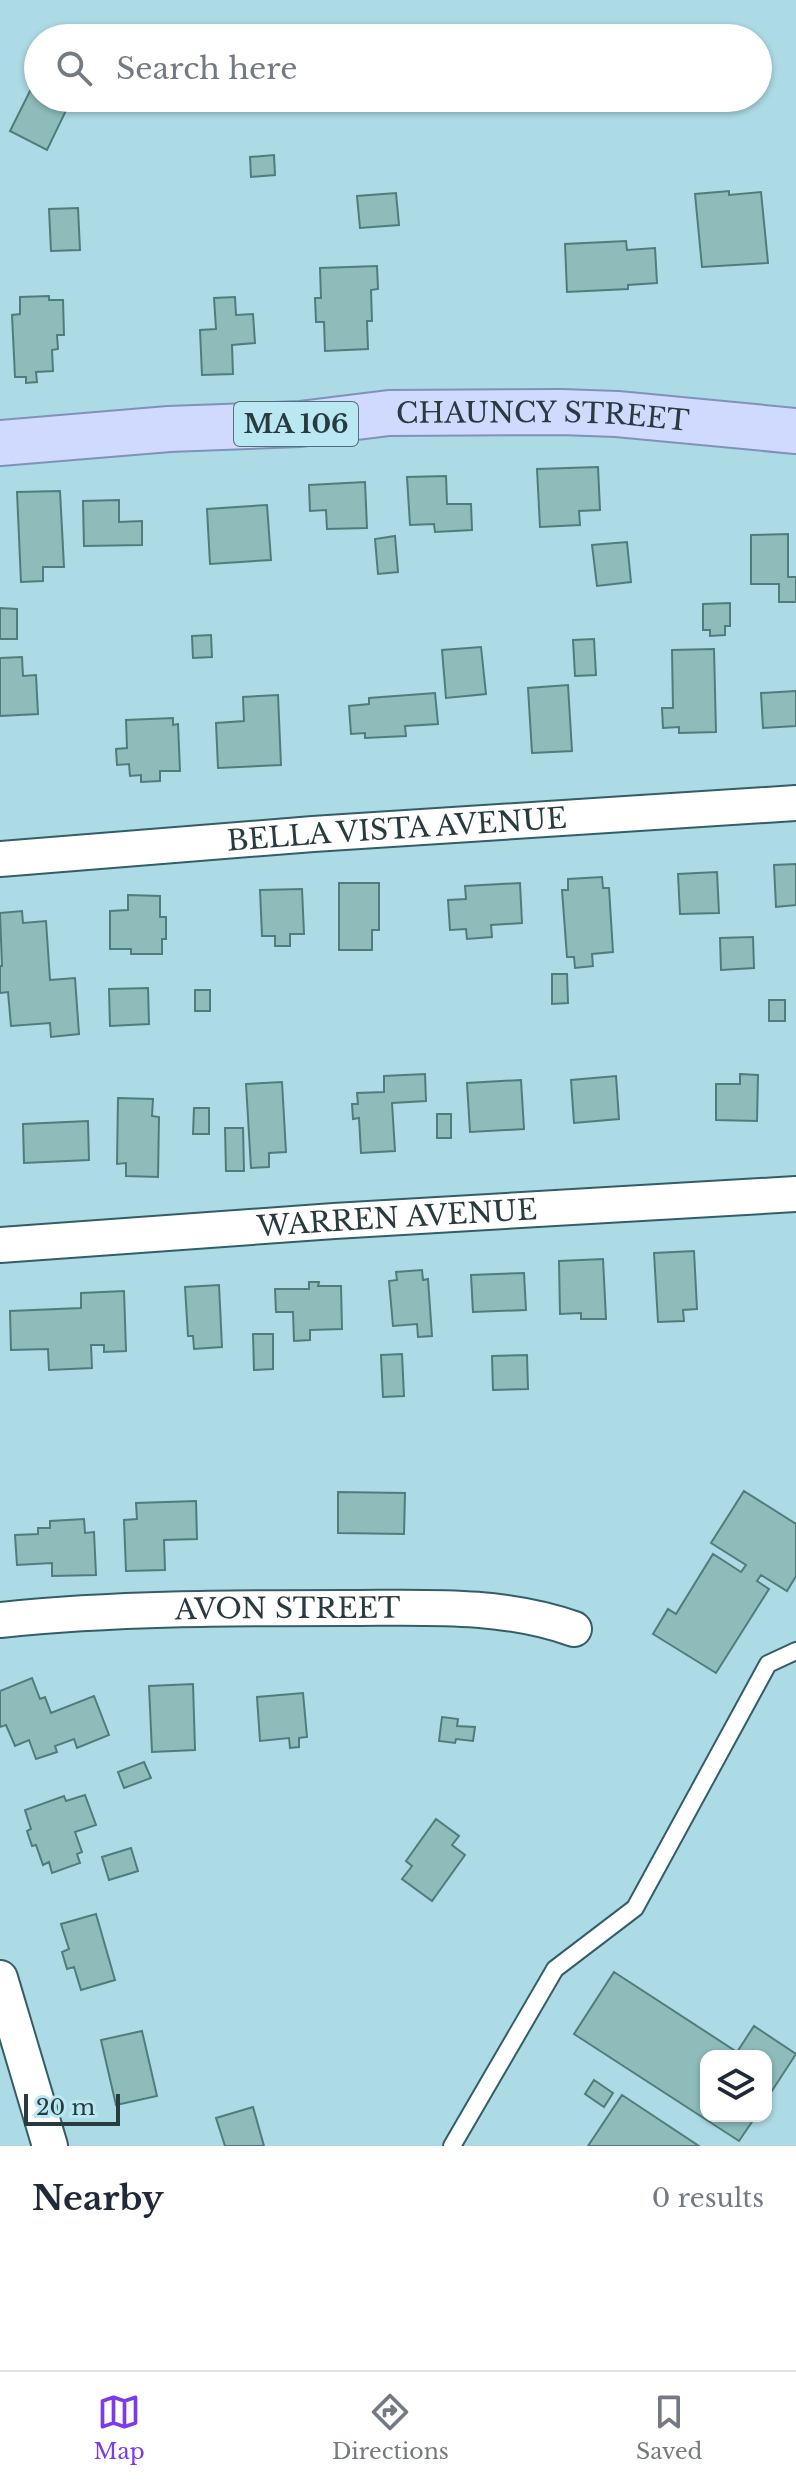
<!DOCTYPE html>
<style>
:root{--surface:#fff;--page:#f6f6f7;--text:#1f2937;--muted:#747a83;--line:#e0e1e3;--accent:#7c3aed}
body{margin:0;font-family:"Libre Baskerville",serif;background:var(--page);color:var(--text)}
.controls{position:absolute;right:24px;bottom:24px;display:grid;overflow:hidden;border-radius:16px;box-shadow:0 2px 6px #0004}
.controls button{width:72px;height:72px;display:grid;place-items:center;padding:0;border:0;border-bottom:2px solid var(--line);background:var(--surface);color:var(--text);font:40px sans-serif}
.scale{position:absolute;left:24px;bottom:20px;width:96px;box-sizing:border-box;padding-left:8px;border:4px solid #283b3f;border-top:0;font-size:22px;line-height:28px;white-space:nowrap;color:#283b3f;-webkit-text-stroke:6px #b9e7f2;paint-order:stroke}
.list{margin:0;padding:0;list-style:none}
h2{display:flex;justify-content:space-between;align-items:center;height:104px;margin:0;padding:0 32px;font-size:34px}
h2 small{font-size:26px;font-weight:400;color:var(--muted)}
.icon{flex:none;width:44px;height:44px;fill:none;stroke:currentColor;stroke-width:2;stroke-linecap:round;stroke-linejoin:round}
.map{position:relative;flex:none;width:796px;height:2146px;overflow:hidden}
.search{position:absolute;background:var(--surface);box-shadow:0 2px 6px #0004;left:24px;right:24px;top:24px;height:88px;display:flex;align-items:center;gap:20px;box-sizing:border-box;padding:0 28px;border-radius:44px;color:var(--muted);font-size:30px}
.sheet{height:224px;background:var(--surface)}
nav{display:flex;justify-content:space-around;align-items:center;box-sizing:border-box;height:112px;border-top:2px solid var(--line);background:var(--surface);font-size:22px;color:var(--muted)}
nav a{display:grid;justify-items:center;gap:4px}
nav .on{color:var(--accent)}
.map>svg:first-child{display:block}
.building{fill:#8dbcbb;stroke:#507d7c;stroke-width:2}
.lines{fill:none;stroke-linecap:round;stroke-linejoin:round}
.service-casing{stroke:#335e68;stroke-width:20}
.minor-casing{stroke:#335e68;stroke-width:38}
.primary-casing{stroke:#8091ba;stroke-width:48}
.service{stroke:#fff;stroke-width:16}
.minor{stroke:#fff;stroke-width:34}
.primary{stroke:#d0d9fe;stroke-width:44}
.labels{text-anchor:middle;dominant-baseline:central;stroke-width:7;stroke-linejoin:round;paint-order:stroke}
.shield{fill:#b9e7f2;stroke:#546f75;stroke-width:2}
.shield-label{font-size:26px;font-weight:bold;fill:#283b3f}
.street-label{font-size:28px;fill:#283b3f;stroke:#b9e7f2}
</style>
<div class="map">
<svg width="796" height="2146" viewBox="0 0 796 2146">
<rect width="100%" height="100%" fill="#acdae5"/>
<path class="building" d="M 173,28 L 190,28 L 190,38 L 172,38 Z
M 38,75 L 38,98 L 72,98 L 47,150 L 10,131 Z
M 274,155 L 275,175 L 251,177 L 250,157 Z
M 729,191 L 729,195 L 761,192 L 768,263 L 702,267 L 695,194 Z
M 396,193 L 399,225 L 360,228 L 357,196 Z
M 78,208 L 80,250 L 51,251 L 49,209 Z
M 626,241 L 627,250 L 655,248 L 657,283 L 628,285 L 628,289 L 567,292 L 565,244 Z
M 377,266 L 378,289 L 371,290 L 372,321 L 367,321 L 368,349 L 325,351 L 324,322 L 316,322 L 315,298 L 321,298 L 320,268 Z
M 49,296 L 49,300 L 63,300 L 64,335 L 57,335 L 58,349 L 52,350 L 53,371 L 36,372 L 37,382 L 26,383 L 26,377 L 15,377 L 12,315 L 20,314 L 20,297 Z
M 235,297 L 236,315 L 253,314 L 255,343 L 232,345 L 233,374 L 202,375 L 200,330 L 216,329 L 214,298 Z
M 598,467 L 600,510 L 579,511 L 580,525 L 540,527 L 537,469 Z
M 446,476 L 447,504 L 471,504 L 472,530 L 435,532 L 434,524 L 410,525 L 407,477 Z
M 365,482 L 367,528 L 327,529 L 326,510 L 310,511 L 309,485 Z
M 60,491 L 64,567 L 43,567 L 43,581 L 21,582 L 17,492 Z
M 119,500 L 119,522 L 142,521 L 142,545 L 84,546 L 83,501 Z
M 267,505 L 271,560 L 210,564 L 207,509 Z
M 788,534 L 788,577 L 796,577 L 796,602 L 779,602 L 779,584 L 751,584 L 751,535 Z
M 395,536 L 398,572 L 378,574 L 375,539 Z
M 627,542 L 631,582 L 597,586 L 592,545 Z
M 730,603 L 730,626 L 725,626 L 725,635 L 710,636 L 710,630 L 703,630 L 703,604 Z
M 0,608 L 17,609 L 17,639 L 0,639 Z
M 211,635 L 212,657 L 193,658 L 192,636 Z
M 594,639 L 596,675 L 575,676 L 573,640 Z
M 481,647 L 486,694 L 446,698 L 442,650 Z
M 714,649 L 716,732 L 679,733 L 679,727 L 663,728 L 662,708 L 673,708 L 672,650 Z
M 22,657 L 23,676 L 36,675 L 38,714 L 0,716 L 0,658 Z
M 568,685 L 572,751 L 532,753 L 528,688 Z
M 796,691 L 796,726 L 763,728 L 761,693 Z
M 435,693 L 438,724 L 405,726 L 406,736 L 365,738 L 365,733 L 351,734 L 349,706 L 369,704 L 369,698 Z
M 278,695 L 281,765 L 218,768 L 216,723 L 244,721 L 243,697 Z
M 173,718 L 173,725 L 178,724 L 180,771 L 160,771 L 160,781 L 141,782 L 141,775 L 130,776 L 129,764 L 117,765 L 116,749 L 127,748 L 126,720 Z
M 796,864 L 796,905 L 776,907 L 774,865 Z
M 717,872 L 719,913 L 680,914 L 678,874 Z
M 602,877 L 603,888 L 609,888 L 613,952 L 592,954 L 593,966 L 575,968 L 574,957 L 567,957 L 562,890 L 568,890 L 568,879 Z
M 339,883 L 379,883 L 379,930 L 372,930 L 372,950 L 339,950 Z
M 520,883 L 522,923 L 491,925 L 492,937 L 467,939 L 466,929 L 450,930 L 448,900 L 466,899 L 465,886 Z
M 302,889 L 304,934 L 290,934 L 290,946 L 275,946 L 275,936 L 262,936 L 260,890 Z
M 128,895 L 160,896 L 160,917 L 166,917 L 166,939 L 162,939 L 162,954 L 131,954 L 131,949 L 110,949 L 110,911 L 128,910 Z
M 22,911 L 23,923 L 46,921 L 50,980 L 75,978 L 79,1034 L 51,1037 L 50,1023 L 11,1026 L 8,992 L 0,993 L 0,966 L 2,966 L 0,913 Z
M 753,937 L 754,968 L 721,970 L 720,938 Z
M 552,974 L 567,974 L 568,1003 L 552,1004 Z
M 148,988 L 149,1024 L 110,1026 L 109,989 Z
M 195,990 L 210,990 L 210,1011 L 195,1011 Z
M 769,1000 L 785,1000 L 785,1021 L 769,1021 Z
M 425,1074 L 426,1101 L 392,1103 L 395,1151 L 361,1153 L 359,1118 L 353,1119 L 352,1104 L 358,1104 L 357,1093 L 384,1092 L 384,1076 Z
M 740,1074 L 758,1075 L 757,1121 L 716,1120 L 716,1084 L 740,1084 Z
M 616,1076 L 619,1119 L 574,1123 L 571,1080 Z
M 521,1080 L 524,1129 L 470,1132 L 467,1083 Z
M 282,1082 L 286,1152 L 269,1153 L 269,1167 L 251,1168 L 246,1084 Z
M 118,1098 L 153,1099 L 152,1116 L 159,1117 L 158,1177 L 126,1176 L 126,1163 L 117,1164 Z
M 194,1108 L 209,1108 L 209,1134 L 193,1134 Z
M 437,1114 L 451,1114 L 451,1138 L 437,1138 Z
M 88,1121 L 89,1160 L 24,1163 L 23,1124 Z
M 225,1128 L 243,1128 L 244,1171 L 226,1171 Z
M 694,1251 L 697,1309 L 683,1310 L 684,1321 L 658,1322 L 654,1253 Z
M 603,1259 L 606,1319 L 581,1319 L 581,1313 L 560,1314 L 559,1261 Z
M 422,1270 L 423,1280 L 428,1279 L 432,1336 L 418,1337 L 417,1324 L 393,1326 L 389,1281 L 397,1280 L 396,1272 Z
M 524,1273 L 526,1310 L 473,1312 L 471,1275 Z
M 309,1282 L 319,1282 L 318,1286 L 341,1286 L 342,1329 L 310,1330 L 310,1340 L 294,1341 L 293,1312 L 276,1312 L 275,1289 L 309,1289 Z
M 219,1285 L 222,1347 L 194,1349 L 193,1336 L 188,1336 L 185,1287 Z
M 124,1291 L 126,1351 L 104,1352 L 104,1345 L 91,1345 L 92,1368 L 49,1370 L 48,1349 L 11,1350 L 10,1311 L 81,1308 L 81,1293 Z
M 253,1334 L 273,1334 L 273,1369 L 254,1370 Z
M 402,1354 L 404,1396 L 383,1397 L 381,1355 Z
M 527,1355 L 528,1389 L 493,1390 L 492,1356 Z
M 744,1491 L 796,1524 L 796,1576 L 787,1591 L 761,1575 L 757,1581 L 769,1589 L 716,1673 L 653,1634 L 668,1609 L 676,1614 L 713,1554 L 741,1572 L 746,1565 L 711,1543 Z
M 338,1492 L 405,1493 L 404,1534 L 338,1533 Z
M 196,1501 L 197,1539 L 164,1540 L 165,1570 L 126,1571 L 124,1520 L 137,1519 L 136,1503 Z
M 84,1519 L 85,1533 L 94,1532 L 96,1575 L 52,1576 L 52,1563 L 17,1565 L 15,1535 L 38,1534 L 38,1528 L 50,1528 L 50,1521 Z
M 32,1678 L 40,1699 L 45,1697 L 51,1713 L 94,1696 L 109,1735 L 77,1748 L 74,1739 L 55,1746 L 57,1752 L 36,1759 L 29,1740 L 15,1746 L 6,1725 L 0,1727 L 0,1691 Z
M 193,1684 L 195,1750 L 152,1752 L 149,1686 Z
M 303,1693 L 307,1737 L 299,1738 L 299,1747 L 290,1748 L 289,1738 L 260,1741 L 257,1697 Z
M 442,1717 L 458,1719 L 457,1726 L 475,1727 L 473,1741 L 456,1739 L 455,1743 L 439,1741 Z
M 144,1762 L 151,1778 L 124,1788 L 118,1772 Z
M 85,1795 L 96,1825 L 75,1832 L 82,1852 L 77,1854 L 80,1863 L 52,1873 L 49,1862 L 43,1865 L 36,1845 L 32,1846 L 27,1831 L 31,1829 L 25,1810 L 64,1796 L 66,1801 Z
M 436,1819 L 459,1836 L 452,1845 L 465,1855 L 432,1901 L 402,1879 L 412,1866 L 406,1861 Z
M 131,1848 L 138,1871 L 109,1880 L 102,1857 Z
M 96,1914 L 115,1980 L 81,1990 L 74,1967 L 67,1969 L 62,1952 L 69,1949 L 61,1924 Z
M 614,1972 L 737,2052 L 754,2026 L 796,2054 L 766,2100 L 766,2056 L 706,2056 L 706,2116 L 756,2116 L 739,2141 L 574,2034 Z
M 142,2031 L 157,2096 L 116,2105 L 101,2040 Z
M 594,2080 L 613,2093 L 604,2107 L 585,2094 Z
M 622,2095 L 699,2146 L 588,2146 Z
M 253,2107 L 264,2146 L 225,2146 L 216,2118 Z"/>
<g class="lines">
<defs>
<path id="service" d="M 452,2146 L 555,1969 L 635,1908 L 768,1664 L 796,1651"/>
<g id="minor">
<path id="s1" d="M 0,859 L 313,834 L 796,803"/>
<path id="s2" d="M 0,1245 L 334,1221 L 796,1194"/>
<path id="s3" d="M 0,1620 C 114,1608 231,1608 346,1608 C 423,1608 501,1603 574,1629"/>
<path d="M 0,1978 L 50,2146"/>
</g>
<g id="primary">
<path id="s4" d="M 0,443 L 169,429 L 300,424 L 389,413 L 561,412 L 617,414 L 796,431"/>
</g>
</defs>
<use href="#service" class="service-casing"/>
<use href="#minor" class="minor-casing"/>
<use href="#primary" class="primary-casing"/>
<use href="#service" class="service"/>
<use href="#minor" class="minor"/>
<use href="#primary" class="primary"/>
</g>
<g class="labels">
<rect class="shield" x="234" y="402" width="124" height="44" rx="6"/>
<g class="shield-label">
<text x="296" y="424">MA 106</text>
</g>
<g class="street-label">
<text stroke="none"><textPath href="#s4" startOffset="544">CHAUNCY STREET</textPath></text>
<text stroke="none"><textPath href="#s1" startOffset="398">BELLA VISTA AVENUE</textPath></text>
<text stroke="none"><textPath href="#s2" startOffset="398">WARREN AVENUE</textPath></text>
<text stroke="none"><textPath href="#s3" startOffset="288">AVON STREET</textPath></text>
</g>
</g>
</svg>
<div class="controls">
<button><svg class="icon" aria-label="layers" viewBox="0 0 24 24"><path d="M12 4l9 5-9 5-9-5zM3 14l9 5 9-5"/></svg></button>
</div>
<div class="scale">20 m</div>
<div class="search"><svg class="icon" aria-label="search" viewBox="0 0 24 24"><circle cx="10" cy="10" r="6"/><path d="M15 15l6 6"/></svg>Search here</div>
</div>
<section class="sheet">
<h2>Nearby<small>0 results</small></h2>
<ul class="list">
</ul>
</section>
<nav>
<a class="on"><svg class="icon" aria-label="map" viewBox="0 0 24 24"><path d="M3 6l6-2 6 2 6-2v14l-6 2-6-2-6 2zM9 4v14M15 6v14"/></svg>Map</a>
<a><svg class="icon" aria-label="directions" viewBox="0 0 24 24"><path d="M12 3l9 9-9 9-9-9zM9 14v-3h6M13 9l2 2-2 2"/></svg>Directions</a>
<a><svg class="icon" aria-label="saved" viewBox="0 0 24 24"><path d="M7 4h10v16l-5-4-5 4z"/></svg>Saved</a>
</nav>
